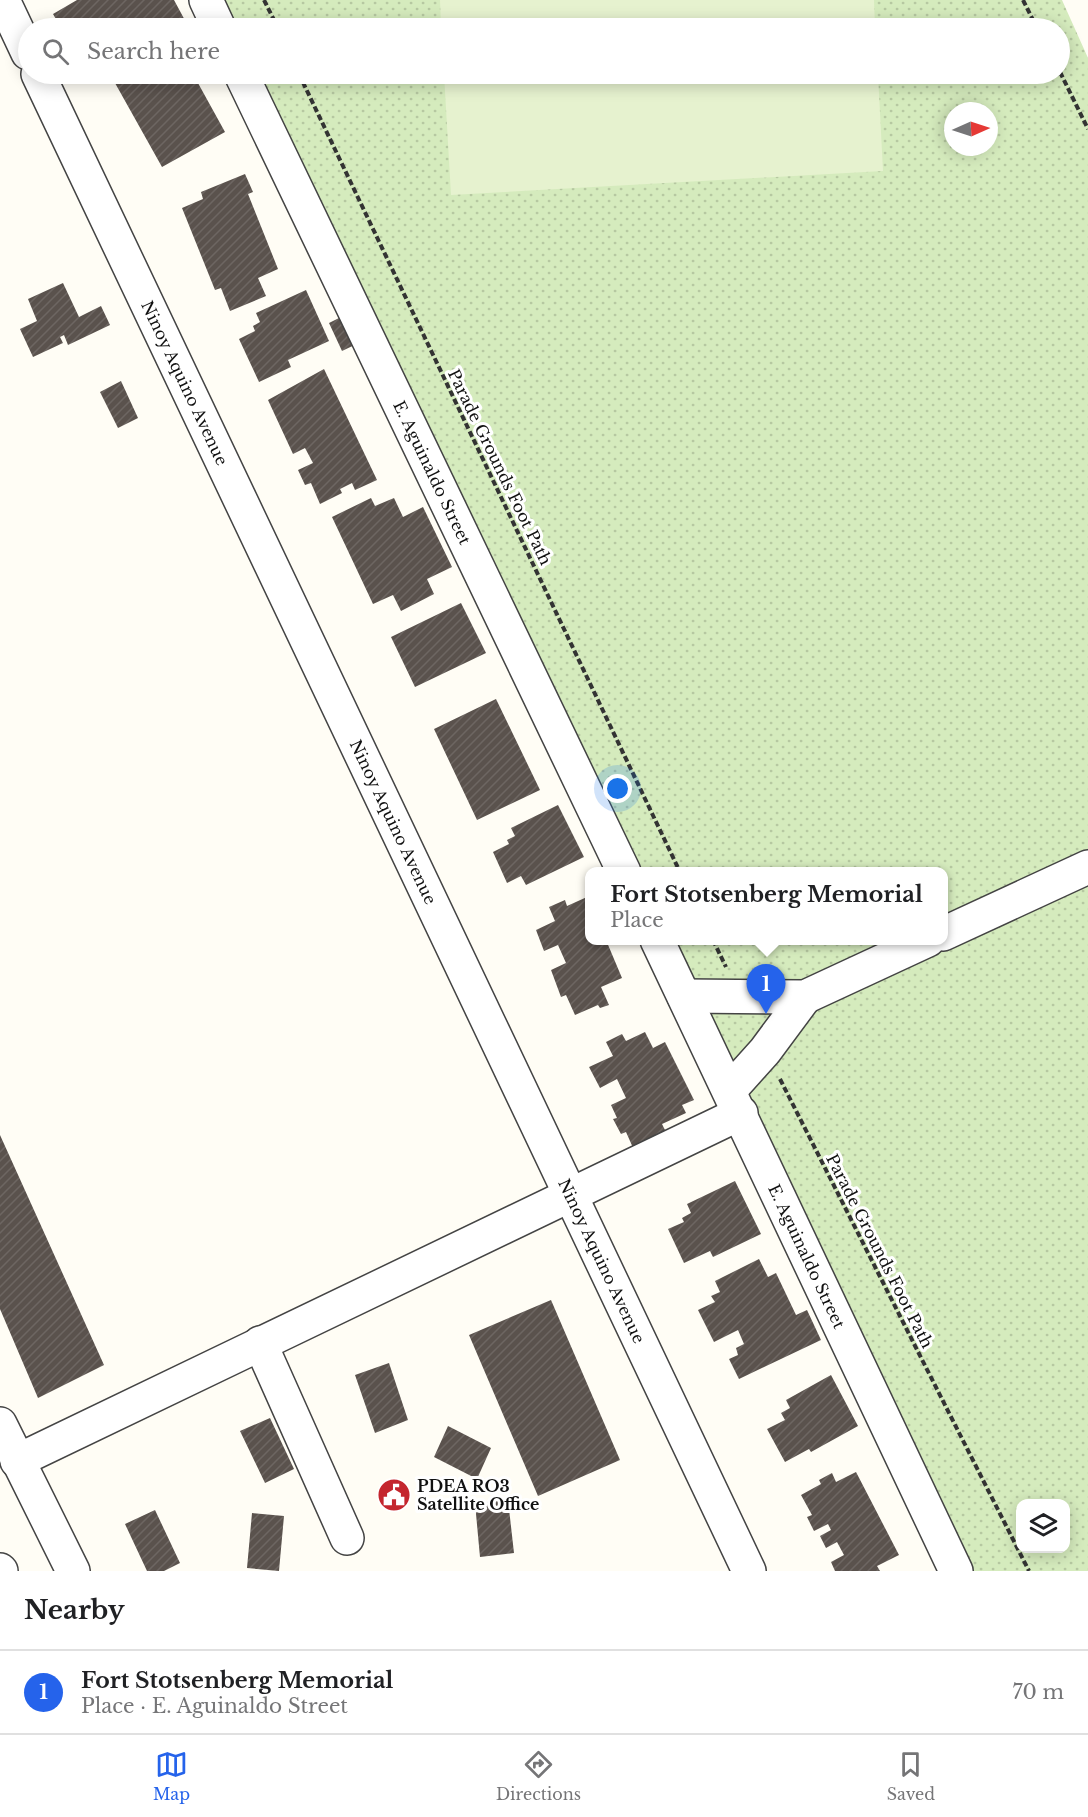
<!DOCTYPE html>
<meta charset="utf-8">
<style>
:root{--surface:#fff;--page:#f2f2f2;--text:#202124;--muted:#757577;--line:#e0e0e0;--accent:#2563eb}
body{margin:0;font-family:"Libre Baskerville",serif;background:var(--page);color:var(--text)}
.controls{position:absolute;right:18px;bottom:18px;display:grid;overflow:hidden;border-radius:12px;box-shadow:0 3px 15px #0003}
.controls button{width:54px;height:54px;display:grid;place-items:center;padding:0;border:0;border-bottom:2px solid var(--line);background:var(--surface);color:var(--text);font:30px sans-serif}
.compass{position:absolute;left:944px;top:102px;width:54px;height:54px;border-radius:50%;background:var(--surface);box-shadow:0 3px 15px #0003;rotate:87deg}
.you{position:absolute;left:618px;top:789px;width:21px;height:21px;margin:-15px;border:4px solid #fff;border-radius:50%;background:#1a73e8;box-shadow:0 0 0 9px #1a73e833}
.badge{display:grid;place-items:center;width:39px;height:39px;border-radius:50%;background:var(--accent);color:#fff;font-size:20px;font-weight:700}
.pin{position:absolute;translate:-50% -50px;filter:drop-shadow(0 2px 3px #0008)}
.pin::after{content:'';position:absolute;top:32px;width:21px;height:18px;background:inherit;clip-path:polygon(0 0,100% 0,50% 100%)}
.popup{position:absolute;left:585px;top:867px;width:363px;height:78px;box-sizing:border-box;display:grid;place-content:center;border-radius:12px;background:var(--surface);filter:drop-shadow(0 2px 4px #0005);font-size:20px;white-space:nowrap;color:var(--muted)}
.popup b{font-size:22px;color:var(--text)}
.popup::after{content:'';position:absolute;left:50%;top:100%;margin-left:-12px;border:12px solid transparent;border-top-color:var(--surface)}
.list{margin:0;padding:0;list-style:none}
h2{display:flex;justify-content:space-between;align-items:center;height:78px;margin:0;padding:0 24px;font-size:26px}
h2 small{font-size:20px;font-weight:400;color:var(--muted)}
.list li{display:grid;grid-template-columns:39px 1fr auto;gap:18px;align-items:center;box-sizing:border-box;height:84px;padding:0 24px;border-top:2px solid var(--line)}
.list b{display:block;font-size:22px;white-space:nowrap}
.list p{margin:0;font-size:20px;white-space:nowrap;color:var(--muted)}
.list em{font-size:20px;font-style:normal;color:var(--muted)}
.icon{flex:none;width:33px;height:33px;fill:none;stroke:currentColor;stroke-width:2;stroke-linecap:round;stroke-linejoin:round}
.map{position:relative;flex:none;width:1088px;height:1571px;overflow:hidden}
.search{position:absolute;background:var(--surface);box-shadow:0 3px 15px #0003;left:18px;right:18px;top:18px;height:66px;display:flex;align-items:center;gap:15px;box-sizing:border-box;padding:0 21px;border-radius:33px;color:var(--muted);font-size:22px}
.sheet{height:162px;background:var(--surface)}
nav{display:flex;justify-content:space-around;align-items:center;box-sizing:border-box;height:84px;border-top:2px solid var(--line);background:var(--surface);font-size:16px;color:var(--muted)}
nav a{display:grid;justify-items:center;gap:3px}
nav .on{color:var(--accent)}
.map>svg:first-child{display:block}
.grass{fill:url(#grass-dots);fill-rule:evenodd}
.pitch{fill:#e6f2cf}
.building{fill:url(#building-hatch)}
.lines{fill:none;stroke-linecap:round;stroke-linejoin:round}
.minor-casing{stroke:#444;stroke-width:36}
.path{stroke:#333;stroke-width:4;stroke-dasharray:6 3;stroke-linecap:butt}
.minor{stroke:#fff;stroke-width:33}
.labels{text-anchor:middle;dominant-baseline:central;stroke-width:6;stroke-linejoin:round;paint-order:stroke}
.street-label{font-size:16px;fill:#111;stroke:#fff}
.poi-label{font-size:16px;font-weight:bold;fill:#111;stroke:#fff;text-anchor:start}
</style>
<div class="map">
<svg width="1088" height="1571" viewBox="0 0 1088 1571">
<defs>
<pattern id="grass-dots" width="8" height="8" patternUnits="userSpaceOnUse" patternTransform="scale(1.5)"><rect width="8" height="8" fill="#d5ebbd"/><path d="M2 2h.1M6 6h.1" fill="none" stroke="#b6c8a1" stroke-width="1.8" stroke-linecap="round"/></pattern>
<pattern id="building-hatch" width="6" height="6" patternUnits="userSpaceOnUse" patternTransform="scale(1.5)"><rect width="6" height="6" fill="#5a524d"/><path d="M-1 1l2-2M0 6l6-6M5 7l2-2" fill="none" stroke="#6d6662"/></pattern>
</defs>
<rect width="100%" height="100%" fill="#fffdf5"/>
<path class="grass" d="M 218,0 L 1062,0 L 1088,58 L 1088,1571 L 972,1571 L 669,941 L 943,940 L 943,872 L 636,871 L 253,74 L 1060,74 L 1060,28 L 231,28 ZM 953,111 L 989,111 L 989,147 L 953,147 ZM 1020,1504 L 1066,1504 L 1066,1548 L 1020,1548 Z"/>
<path class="pitch" d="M 440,0 L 874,0 L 875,28 L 441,28 Z
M 444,74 L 878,74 L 883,171 L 451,195 Z"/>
<path class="building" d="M 77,0 L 174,0 L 188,26 L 183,28 L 61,28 L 53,14 Z
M 132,74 L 193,74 L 225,132 L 162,167 L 115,83 Z
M 245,174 L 253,192 L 248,194 L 278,269 L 258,278 L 266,296 L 230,311 L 221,288 L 215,290 L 182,208 L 203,199 L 201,192 Z
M 63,283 L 79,317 L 101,306 L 110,325 L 68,345 L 64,335 L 60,337 L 63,343 L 33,357 L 20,329 L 37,321 L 28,299 Z
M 306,290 L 329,341 L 288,360 L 291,367 L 259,382 L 239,339 L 255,331 L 253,326 L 260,322 L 256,313 Z
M 349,313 L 363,341 L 342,351 L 329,323 Z
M 324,369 L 377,480 L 355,490 L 352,483 L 340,489 L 342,493 L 320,504 L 311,483 L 305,485 L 298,470 L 313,463 L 305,448 L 293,454 L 268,400 Z
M 121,381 L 138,418 L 118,428 L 100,392 Z
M 371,498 L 375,506 L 394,498 L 403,517 L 423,507 L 452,567 L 427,579 L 434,594 L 401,611 L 393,595 L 373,604 L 332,517 Z
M 461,603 L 486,653 L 415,687 L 391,637 Z
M 496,699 L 540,790 L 477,820 L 434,729 Z
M 558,805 L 584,857 L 526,885 L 521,876 L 507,883 L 493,852 L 509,844 L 507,840 L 515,836 L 511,828 Z
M 587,897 L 589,940 L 606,940 L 622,978 L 601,987 L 609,1005 L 600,1008 L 598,1005 L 575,1015 L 566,995 L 561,997 L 551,970 L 566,963 L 558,945 L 544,951 L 536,930 L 555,921 L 549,907 L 565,900 L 567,906 Z
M 645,1032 L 653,1048 L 665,1042 L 694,1100 L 682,1105 L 686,1113 L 662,1124 L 667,1134 L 634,1150 L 626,1132 L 621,1134 L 613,1119 L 617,1118 L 611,1105 L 626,1098 L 617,1079 L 600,1088 L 589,1067 L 613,1056 L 606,1042 L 622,1034 L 626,1041 Z
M 0,1135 L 104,1365 L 38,1398 L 0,1309 Z
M 735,1181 L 761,1234 L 713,1257 L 710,1251 L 684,1263 L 668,1229 L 684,1222 L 682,1218 L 691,1213 L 687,1204 Z
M 759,1259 L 768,1277 L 776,1273 L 796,1315 L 807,1310 L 821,1340 L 739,1379 L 729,1359 L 738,1355 L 736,1348 L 744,1344 L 738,1330 L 714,1342 L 698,1310 L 715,1302 L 711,1296 L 720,1292 L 715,1281 Z
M 551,1300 L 620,1460 L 538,1496 L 469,1335 Z
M 389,1363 L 408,1420 L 375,1433 L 355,1375 Z
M 831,1375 L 858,1426 L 811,1452 L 809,1449 L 785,1462 L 767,1429 L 785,1420 L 781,1413 L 790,1408 L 786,1400 Z
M 270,1418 L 294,1469 L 265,1483 L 240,1431 Z
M 448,1426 L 491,1448 L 477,1479 L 434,1457 Z
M 856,1472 L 899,1555 L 877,1566 L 880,1571 L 835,1571 L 831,1562 L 844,1555 L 837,1542 L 826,1548 L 820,1536 L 831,1530 L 828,1524 L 814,1531 L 807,1517 L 812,1515 L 801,1495 L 821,1484 L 819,1480 L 832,1473 L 836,1482 Z
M 508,1500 L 514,1553 L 480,1557 L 475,1503 Z
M 155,1510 L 180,1563 L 164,1571 L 147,1571 L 125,1524 Z
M 252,1513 L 284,1516 L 279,1571 L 247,1568 Z"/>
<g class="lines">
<defs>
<g id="minor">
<path d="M 3,0 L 28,53"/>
<path d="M 206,0 L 219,28"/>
<path id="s1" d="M 38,74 L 749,1571"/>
<path id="s2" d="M 241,74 L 624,872"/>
<path d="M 943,934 L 1088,867"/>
<path id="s3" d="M 657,940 L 956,1571"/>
<path d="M 684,996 L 805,997 L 928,940"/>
<path d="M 730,1090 L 765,1051 L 805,997"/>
<path d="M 260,1343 L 347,1538"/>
<path d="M 0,1424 L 73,1571"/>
<path d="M 17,1461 L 741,1113"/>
<path d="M 0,1570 L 1,1571"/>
</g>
</defs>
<use href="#minor" class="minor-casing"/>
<path class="path" d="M 264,0 L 278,28
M 1023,0 L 1037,28
M 1060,72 L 1088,129
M 299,74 L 680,872
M 713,940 L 726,967
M 780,1079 L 1029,1571"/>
<use href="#minor" class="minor"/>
</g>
<defs>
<symbol id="civic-disc" viewBox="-11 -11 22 22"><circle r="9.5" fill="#c4262e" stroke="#fff"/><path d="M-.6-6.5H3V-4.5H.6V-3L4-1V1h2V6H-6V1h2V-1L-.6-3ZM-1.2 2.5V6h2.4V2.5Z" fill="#fff"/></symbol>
</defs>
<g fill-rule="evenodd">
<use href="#civic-disc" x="375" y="1476" width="38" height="38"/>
</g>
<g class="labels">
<g class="street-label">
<text stroke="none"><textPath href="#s1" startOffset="342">Ninoy Aquino Avenue</textPath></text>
<text transform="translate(500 467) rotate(64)">Parade Grounds Foot Path</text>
<text stroke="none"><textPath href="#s2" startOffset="442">E. Aguinaldo Street</textPath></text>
<text stroke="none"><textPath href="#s1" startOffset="828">Ninoy Aquino Avenue</textPath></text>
<text transform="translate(880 1251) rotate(63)">Parade Grounds Foot Path</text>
<text stroke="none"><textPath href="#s3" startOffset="350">E. Aguinaldo Street</textPath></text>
<text stroke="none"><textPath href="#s1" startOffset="1314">Ninoy Aquino Avenue</textPath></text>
</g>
<g class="poi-label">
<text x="417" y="1486">PDEA RO3<tspan x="417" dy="18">Satellite Office</tspan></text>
</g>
</g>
</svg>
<div class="controls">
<button><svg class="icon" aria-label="layers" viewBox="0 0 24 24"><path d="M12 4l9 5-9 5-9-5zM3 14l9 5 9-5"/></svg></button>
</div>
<svg class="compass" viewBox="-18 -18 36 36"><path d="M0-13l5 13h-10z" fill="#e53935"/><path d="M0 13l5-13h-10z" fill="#757577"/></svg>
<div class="you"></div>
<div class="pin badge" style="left:766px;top:1014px">1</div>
<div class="popup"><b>Fort Stotsenberg Memorial</b>Place</div>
<div class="search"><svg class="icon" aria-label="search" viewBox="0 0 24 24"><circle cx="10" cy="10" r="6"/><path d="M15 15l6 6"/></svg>Search here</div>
</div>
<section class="sheet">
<h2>Nearby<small></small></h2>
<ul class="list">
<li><span class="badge">1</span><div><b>Fort Stotsenberg Memorial</b><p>Place · E. Aguinaldo Street</p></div><em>70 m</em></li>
</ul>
</section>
<nav>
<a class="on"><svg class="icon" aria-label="map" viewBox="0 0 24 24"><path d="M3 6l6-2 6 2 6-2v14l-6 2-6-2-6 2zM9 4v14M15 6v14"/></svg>Map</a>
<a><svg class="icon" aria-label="directions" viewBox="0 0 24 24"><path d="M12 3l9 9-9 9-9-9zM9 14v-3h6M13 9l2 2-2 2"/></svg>Directions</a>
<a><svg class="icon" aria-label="saved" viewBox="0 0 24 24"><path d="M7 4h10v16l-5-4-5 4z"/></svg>Saved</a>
</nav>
